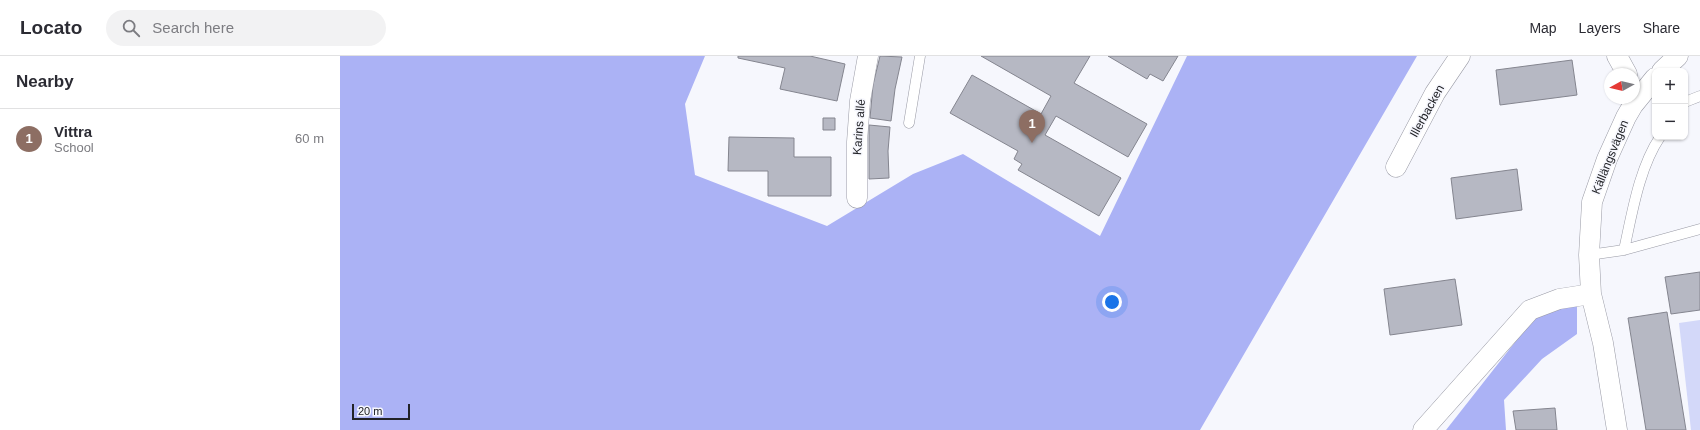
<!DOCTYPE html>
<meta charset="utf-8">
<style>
:root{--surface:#fff;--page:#f2f2f3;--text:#2b2b33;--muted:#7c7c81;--line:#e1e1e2;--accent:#1a73e8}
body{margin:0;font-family:Helvetica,sans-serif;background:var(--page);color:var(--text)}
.controls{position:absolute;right:12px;top:12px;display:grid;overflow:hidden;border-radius:8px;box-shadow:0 1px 3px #0004}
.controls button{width:36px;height:36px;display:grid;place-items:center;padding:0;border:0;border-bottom:1px solid var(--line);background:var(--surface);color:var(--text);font:20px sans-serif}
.compass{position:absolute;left:1264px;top:12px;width:36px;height:36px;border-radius:50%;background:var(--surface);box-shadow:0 1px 3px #0004;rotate:262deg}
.scale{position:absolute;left:12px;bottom:10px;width:58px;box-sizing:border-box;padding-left:4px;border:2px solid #222327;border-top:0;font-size:11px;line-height:14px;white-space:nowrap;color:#222327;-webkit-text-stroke:3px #f6f7fd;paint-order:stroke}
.you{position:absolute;left:772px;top:246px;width:14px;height:14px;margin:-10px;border:3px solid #fff;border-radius:50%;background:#1a73e8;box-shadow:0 0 0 6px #1a73e833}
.badge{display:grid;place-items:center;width:26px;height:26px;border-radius:50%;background:var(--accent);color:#fff;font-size:13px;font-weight:700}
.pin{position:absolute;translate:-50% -33px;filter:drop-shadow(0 1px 2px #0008)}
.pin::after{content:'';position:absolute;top:21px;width:14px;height:12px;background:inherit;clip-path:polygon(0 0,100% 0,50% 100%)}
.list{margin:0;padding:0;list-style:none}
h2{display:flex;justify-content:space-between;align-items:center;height:52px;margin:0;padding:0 16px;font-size:17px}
h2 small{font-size:13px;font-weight:400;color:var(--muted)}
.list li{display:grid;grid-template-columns:26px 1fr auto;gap:12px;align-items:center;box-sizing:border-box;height:60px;padding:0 16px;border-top:1px solid var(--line)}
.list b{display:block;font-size:15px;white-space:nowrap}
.list p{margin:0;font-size:13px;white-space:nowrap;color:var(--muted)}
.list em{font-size:13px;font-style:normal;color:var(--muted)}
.icon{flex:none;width:22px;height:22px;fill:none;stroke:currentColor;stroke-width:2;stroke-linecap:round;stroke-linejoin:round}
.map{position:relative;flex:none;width:1360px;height:374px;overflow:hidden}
header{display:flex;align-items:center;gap:24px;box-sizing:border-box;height:56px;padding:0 20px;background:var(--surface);border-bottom:1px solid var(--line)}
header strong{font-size:19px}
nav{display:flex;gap:22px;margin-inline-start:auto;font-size:14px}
.search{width:280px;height:36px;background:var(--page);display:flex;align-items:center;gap:10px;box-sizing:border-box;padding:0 14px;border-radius:22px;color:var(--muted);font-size:15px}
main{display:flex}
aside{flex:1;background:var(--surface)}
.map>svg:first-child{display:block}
.green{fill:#d3d8f9}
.forest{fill:#abb2f5}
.building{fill:#b6b8c3;stroke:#84858f}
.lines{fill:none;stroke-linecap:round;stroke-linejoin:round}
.service-casing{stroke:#999aa5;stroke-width:11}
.minor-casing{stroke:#999aa5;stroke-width:21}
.service{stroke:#fff;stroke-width:10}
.minor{stroke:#fff;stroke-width:20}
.labels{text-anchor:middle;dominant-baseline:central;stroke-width:3;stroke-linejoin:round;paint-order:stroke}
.street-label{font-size:12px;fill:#222327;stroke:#f6f7fd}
</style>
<header>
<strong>Locato</strong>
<div class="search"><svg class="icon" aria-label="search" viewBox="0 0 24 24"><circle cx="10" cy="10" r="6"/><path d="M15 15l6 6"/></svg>Search here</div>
<nav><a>Map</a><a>Layers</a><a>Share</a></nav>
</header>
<main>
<aside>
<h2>Nearby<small></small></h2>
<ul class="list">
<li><span class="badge" style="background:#8d6e63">1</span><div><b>Vittra</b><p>School</p></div><em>60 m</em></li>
</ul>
</aside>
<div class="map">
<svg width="1360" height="374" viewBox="0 0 1360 374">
<rect width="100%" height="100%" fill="#f6f7fd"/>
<path class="green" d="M 1360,264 L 1360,374 L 1351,374 L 1339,267 Z"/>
<path class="forest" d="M 0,0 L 365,0 L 345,48 L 355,119 L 487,170 L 573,118 L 623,98 L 760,180 L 847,0 L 1077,0 L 860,374 L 0,374 Z
M 1237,248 L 1237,278 L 1202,303 L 1164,344 L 1166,374 L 1106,374 L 1198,257 Z"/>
<path class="building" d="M 398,0 L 470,0 L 505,8 L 497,45 L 440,33 L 445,12 L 398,2 Z
M 540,0 L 562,1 L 555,33 L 551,65 L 530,62 L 533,29 Z
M 641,0 L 750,0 L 734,27 L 807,68 L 788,101 L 716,60 L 705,79 L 781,122 L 759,160 L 678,114 L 682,108 L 674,103 L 678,95 L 610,57 L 632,19 L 701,58 L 711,40 Z
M 768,0 L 838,0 L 823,25 L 810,18 L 807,23 Z
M 1232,4 L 1237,39 L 1160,49 L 1156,14 Z
M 483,62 L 495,62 L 495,74 L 483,74 Z
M 529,69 L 550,71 L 548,95 L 549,122 L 529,123 Z
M 389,81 L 454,82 L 454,101 L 491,101 L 491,140 L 428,140 L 428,115 L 388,115 Z
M 1177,113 L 1182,154 L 1116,163 L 1111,122 Z
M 1360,216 L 1360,254 L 1331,258 L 1325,221 Z
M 1115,223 L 1122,269 L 1050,279 L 1044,233 Z
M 1327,256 L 1346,374 L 1306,374 L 1288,262 Z
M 1215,352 L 1217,374 L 1176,374 L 1173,355 Z"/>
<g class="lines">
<defs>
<path id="service" d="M 1345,46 L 1360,40
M 569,67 L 580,0
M 1284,194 C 1292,158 1299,112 1320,81
M 1249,199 L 1284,194 L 1360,173"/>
<path id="minor" d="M 1277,0 L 1287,18
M 1322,15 L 1338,0
M 1056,111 L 1095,37 L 1120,0
M 517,142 L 517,86 L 520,45 L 528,0
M 1083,374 L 1190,254 L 1219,243 L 1251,238
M 1277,374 L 1263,287 L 1251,238 L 1249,199 L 1252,146 L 1267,103 L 1286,61 L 1293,49 L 1315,22"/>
</defs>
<use href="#service" class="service-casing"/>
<use href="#minor" class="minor-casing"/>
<use href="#service" class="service"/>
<use href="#minor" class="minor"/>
</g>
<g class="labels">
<g class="street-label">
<text transform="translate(1087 55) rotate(-61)">Illerbacken</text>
<text transform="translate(519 71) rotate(-86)">Karins allé</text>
<text transform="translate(1270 101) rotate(-68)">Källängsvägen</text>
</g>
</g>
</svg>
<div class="controls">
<button>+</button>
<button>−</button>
</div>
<svg class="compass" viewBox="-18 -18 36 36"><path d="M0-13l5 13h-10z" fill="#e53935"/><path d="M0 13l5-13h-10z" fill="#7c7c81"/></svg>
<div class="scale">20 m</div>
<div class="you"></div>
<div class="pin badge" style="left:692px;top:87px;background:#8d6e63">1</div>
</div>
</main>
